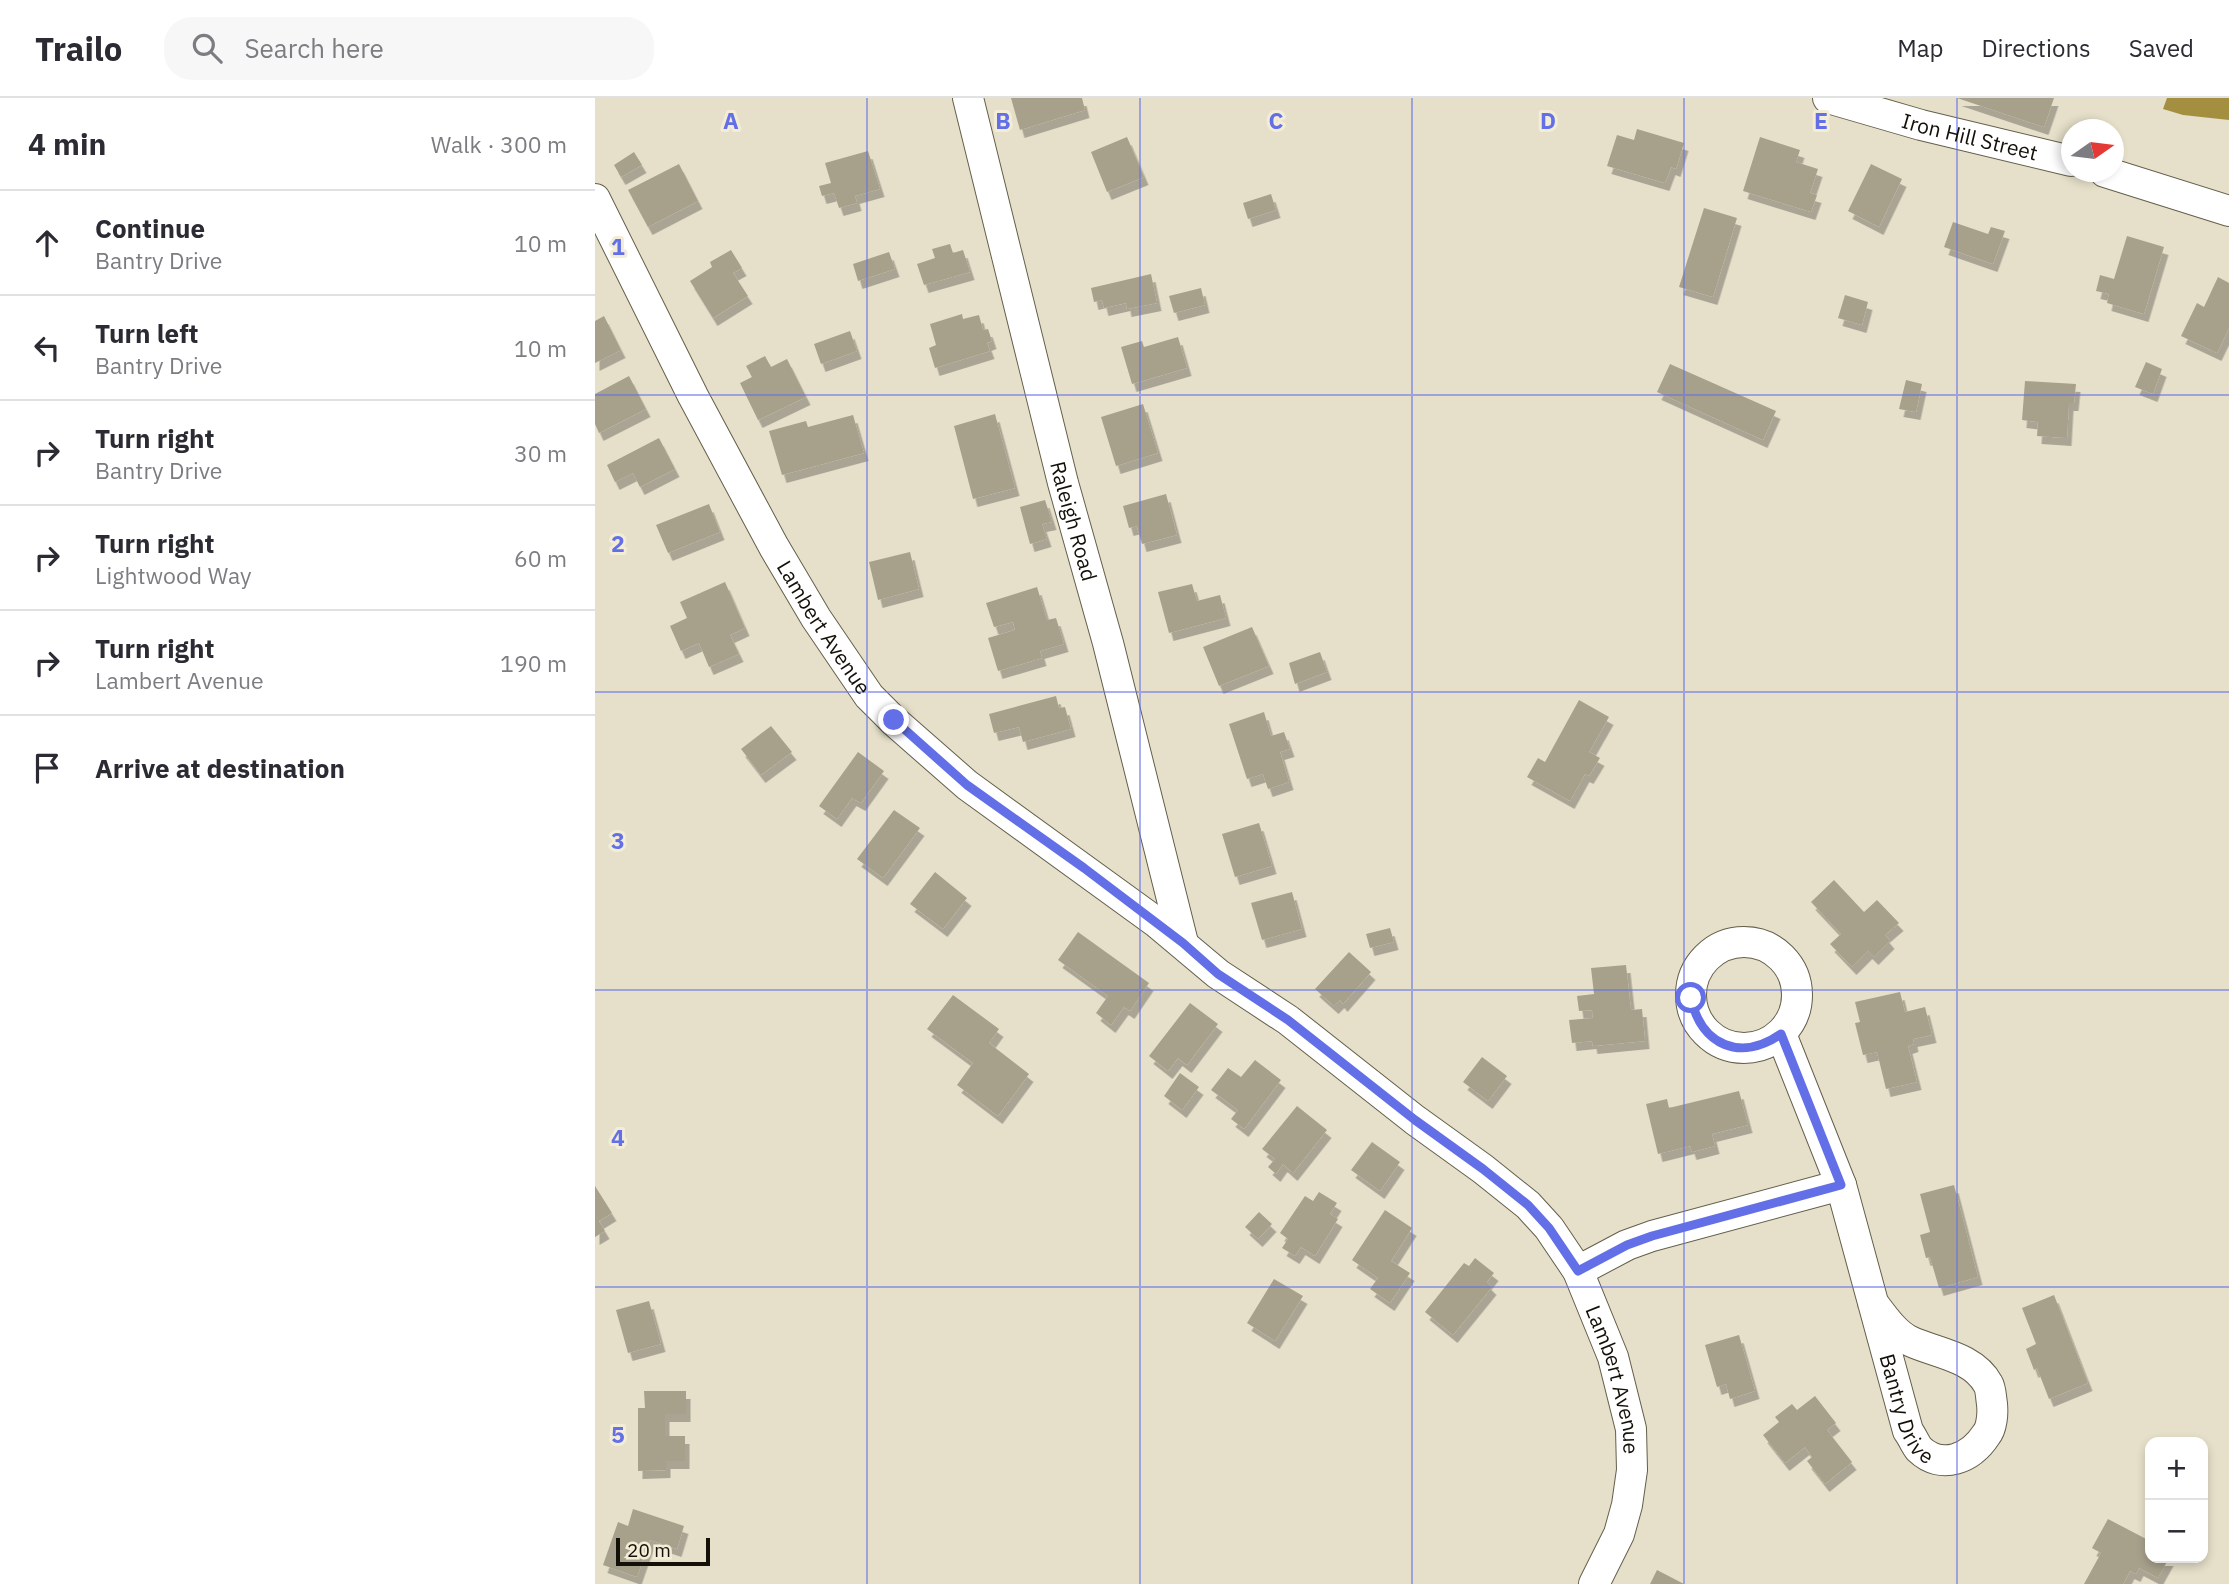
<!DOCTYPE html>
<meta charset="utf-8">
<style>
:root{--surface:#fff;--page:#f7f7f7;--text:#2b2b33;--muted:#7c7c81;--line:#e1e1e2}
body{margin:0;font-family:"IBM Plex Sans",sans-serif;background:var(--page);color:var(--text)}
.controls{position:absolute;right:21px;bottom:21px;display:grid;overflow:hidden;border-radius:14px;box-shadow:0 4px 10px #0003}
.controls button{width:63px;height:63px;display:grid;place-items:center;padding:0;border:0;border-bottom:2px solid var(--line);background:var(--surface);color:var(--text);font:35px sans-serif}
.compass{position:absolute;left:1466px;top:21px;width:63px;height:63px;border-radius:50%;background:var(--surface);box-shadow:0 4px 10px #0003;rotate:76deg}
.scale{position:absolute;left:21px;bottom:18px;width:94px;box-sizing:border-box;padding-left:7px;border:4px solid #121008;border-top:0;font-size:19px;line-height:24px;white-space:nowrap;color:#121008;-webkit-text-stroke:5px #f3edd7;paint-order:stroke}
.stop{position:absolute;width:21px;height:21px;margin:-16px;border:5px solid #626fe7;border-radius:50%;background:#fff}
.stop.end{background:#626fe7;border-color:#fff;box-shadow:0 2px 7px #0008}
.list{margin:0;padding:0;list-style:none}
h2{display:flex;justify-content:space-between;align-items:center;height:91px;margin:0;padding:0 28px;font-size:30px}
h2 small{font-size:23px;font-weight:400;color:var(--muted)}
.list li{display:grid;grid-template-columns:46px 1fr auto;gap:21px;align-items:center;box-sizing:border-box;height:105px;padding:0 28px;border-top:2px solid var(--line)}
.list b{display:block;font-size:26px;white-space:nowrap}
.list p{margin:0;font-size:23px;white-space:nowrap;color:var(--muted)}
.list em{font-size:23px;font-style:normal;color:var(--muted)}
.icon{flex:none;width:38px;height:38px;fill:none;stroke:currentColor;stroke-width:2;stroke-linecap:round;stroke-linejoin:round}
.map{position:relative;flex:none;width:1634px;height:1486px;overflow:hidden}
header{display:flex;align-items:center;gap:42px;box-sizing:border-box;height:98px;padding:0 35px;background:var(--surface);border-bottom:2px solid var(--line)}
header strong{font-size:33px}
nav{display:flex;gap:38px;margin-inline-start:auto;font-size:24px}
.search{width:490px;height:63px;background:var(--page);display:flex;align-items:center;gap:18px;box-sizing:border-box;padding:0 24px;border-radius:28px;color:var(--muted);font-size:26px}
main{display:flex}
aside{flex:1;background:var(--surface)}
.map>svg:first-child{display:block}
.water{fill:#a48f41}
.building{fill:#a7a18c;filter:url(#shadow)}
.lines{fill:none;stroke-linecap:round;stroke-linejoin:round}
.street-casing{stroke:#645f4b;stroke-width:32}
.street{stroke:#fff;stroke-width:30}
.route{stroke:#626fe7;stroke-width:9}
.grid{fill:none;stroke:#626fe7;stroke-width:2;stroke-opacity:0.55}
.labels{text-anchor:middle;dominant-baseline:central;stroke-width:6;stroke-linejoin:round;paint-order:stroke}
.street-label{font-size:21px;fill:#121008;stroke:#f3edd7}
.grid-label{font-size:23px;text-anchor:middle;font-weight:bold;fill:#626fe7;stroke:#f3edd7;stroke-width:6;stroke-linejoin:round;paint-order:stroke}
</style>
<header>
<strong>Trailo</strong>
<div class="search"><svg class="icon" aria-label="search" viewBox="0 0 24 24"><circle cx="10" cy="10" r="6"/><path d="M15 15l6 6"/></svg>Search here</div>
<nav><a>Map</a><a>Directions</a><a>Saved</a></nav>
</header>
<main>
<aside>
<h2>4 min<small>Walk · 300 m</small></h2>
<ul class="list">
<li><svg class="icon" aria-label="ahead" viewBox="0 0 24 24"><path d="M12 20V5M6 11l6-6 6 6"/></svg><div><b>Continue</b><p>Bantry Drive</p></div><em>10 m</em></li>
<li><svg class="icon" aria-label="left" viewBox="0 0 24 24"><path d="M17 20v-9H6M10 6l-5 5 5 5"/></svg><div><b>Turn left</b><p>Bantry Drive</p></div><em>10 m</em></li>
<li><svg class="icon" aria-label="right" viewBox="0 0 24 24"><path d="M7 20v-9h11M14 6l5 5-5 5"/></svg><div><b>Turn right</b><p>Bantry Drive</p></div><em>30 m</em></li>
<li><svg class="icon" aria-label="right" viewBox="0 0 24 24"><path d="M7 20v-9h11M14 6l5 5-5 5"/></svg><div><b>Turn right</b><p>Lightwood Way</p></div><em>60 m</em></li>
<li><svg class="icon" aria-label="right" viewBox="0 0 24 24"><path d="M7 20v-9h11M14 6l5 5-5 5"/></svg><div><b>Turn right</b><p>Lambert Avenue</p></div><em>190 m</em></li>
<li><svg class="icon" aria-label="arrive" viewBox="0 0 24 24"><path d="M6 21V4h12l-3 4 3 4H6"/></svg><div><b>Arrive at destination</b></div></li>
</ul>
</aside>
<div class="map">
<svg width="1634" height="1486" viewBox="0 0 1634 1486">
<defs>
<filter id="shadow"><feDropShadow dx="4.5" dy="8" stdDeviation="0" flood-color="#0004"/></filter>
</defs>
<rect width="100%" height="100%" fill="#e6e0ca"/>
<path class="water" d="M 1572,0 L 1634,0 L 1634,22 L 1588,17 L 1568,11 Z"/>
<path class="building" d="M 416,0 L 487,0 L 490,12 L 425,32 Z
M 1362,0 L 1459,0 L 1449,29 Z
M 1042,31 L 1089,45 L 1081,71 L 1076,69 L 1070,85 L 1012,68 L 1022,37 L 1039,42 Z
M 532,39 L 549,79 L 512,94 L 496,54 Z
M 1165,39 L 1205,52 L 1201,64 L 1223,71 L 1215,95 L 1222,97 L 1216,114 L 1148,93 Z
M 273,53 L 285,91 L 260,98 L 262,105 L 244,110 L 239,95 L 227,98 L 224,88 L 236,85 L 230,65 Z
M 39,54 L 47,67 L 26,79 L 19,67 Z
M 84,66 L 103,103 L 53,129 L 33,92 Z
M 1276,66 L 1307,81 L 1284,129 L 1253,113 Z
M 676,96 L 681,112 L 653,121 L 648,105 Z
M 1109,110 L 1142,120 L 1118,199 L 1084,189 Z
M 1358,124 L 1393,136 L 1396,129 L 1410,133 L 1398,166 L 1349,149 Z
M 1532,138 L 1569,149 L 1549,216 L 1512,205 L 1514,196 L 1501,193 L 1505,177 L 1519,181 Z
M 355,146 L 358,155 L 368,152 L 375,174 L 329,187 L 322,166 L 340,160 L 337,151 Z
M 136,152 L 147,170 L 138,175 L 153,198 L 118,220 L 95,183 L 117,169 L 115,164 Z
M 294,154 L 300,171 L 263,183 L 258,166 Z
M 556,176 L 562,205 L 532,211 L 531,205 L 509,210 L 507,202 L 499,204 L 496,190 Z
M 1623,179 L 1634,185 L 1634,230 L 1622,255 L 1586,238 L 1602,205 L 1609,209 Z
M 606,190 L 610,207 L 579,215 L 574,198 Z
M 1250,197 L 1273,204 L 1267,227 L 1243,220 Z
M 367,216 L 368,221 L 384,217 L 388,232 L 393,231 L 397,243 L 392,245 L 395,253 L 340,270 L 334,250 L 341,247 L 335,226 Z
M 9,218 L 26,252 L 0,265 L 0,223 Z
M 255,233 L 262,253 L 226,266 L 219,246 Z
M 583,239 L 592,270 L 537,286 L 526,249 L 547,243 L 549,249 Z
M 170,258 L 176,269 L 192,261 L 211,299 L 163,322 L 145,285 L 157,279 L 151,268 Z
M 1551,264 L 1567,271 L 1558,296 L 1540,289 Z
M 1075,266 L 1181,313 L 1168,342 L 1062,294 Z
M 34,278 L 51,311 L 4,335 L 0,326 L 0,296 Z
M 1311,282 L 1327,286 L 1321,314 L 1304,311 Z
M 1430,283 L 1481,286 L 1479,305 L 1474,305 L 1472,340 L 1442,338 L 1443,324 L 1427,322 Z
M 548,306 L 563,355 L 521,368 L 506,319 Z
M 400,316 L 420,390 L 378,401 L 359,328 Z
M 258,317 L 269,355 L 187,377 L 174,333 L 211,323 L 213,329 Z
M 64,340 L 80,371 L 45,389 L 38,375 L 20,384 L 12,367 Z
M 571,396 L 582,437 L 547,446 L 542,428 L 534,430 L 528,408 Z
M 450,402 L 457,424 L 447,426 L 452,441 L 435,446 L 425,409 Z
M 114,406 L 125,434 L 73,455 L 61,427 Z
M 315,454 L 324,491 L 283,502 L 274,464 Z
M 130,484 L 150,530 L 135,537 L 144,556 L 114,569 L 104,545 L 86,553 L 75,528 L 92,520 L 85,504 Z
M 597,486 L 602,503 L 625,497 L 631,520 L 574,535 L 563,494 Z
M 442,489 L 452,522 L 461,520 L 469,546 L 445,553 L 447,560 L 403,573 L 393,540 L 420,532 L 418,524 L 399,529 L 391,505 Z
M 657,529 L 674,568 L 624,588 L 608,549 Z
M 725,554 L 732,574 L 700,586 L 694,565 Z
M 461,598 L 464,610 L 470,609 L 476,631 L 428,644 L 424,629 L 399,635 L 394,616 Z
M 984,602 L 1014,619 L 994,654 L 1005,660 L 994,678 L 990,676 L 975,703 L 932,679 L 943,660 L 950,664 Z
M 669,614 L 676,638 L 689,634 L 695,651 L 685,654 L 694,684 L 673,691 L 668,676 L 652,681 L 634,626 Z
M 176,628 L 197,654 L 166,677 L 146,651 Z
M 263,654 L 289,673 L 266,705 L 257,700 L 242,721 L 224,708 Z
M 299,712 L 325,730 L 288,780 L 262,761 Z
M 664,725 L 677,768 L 640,779 L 627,736 Z
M 340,774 L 372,800 L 348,831 L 315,806 Z
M 1239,782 L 1269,814 L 1282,802 L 1304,825 L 1290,837 L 1295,843 L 1279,859 L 1273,853 L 1257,869 L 1235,846 L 1246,836 L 1216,804 Z
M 697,794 L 707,831 L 667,842 L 656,805 Z
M 795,830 L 799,844 L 775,850 L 771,836 Z
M 483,834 L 554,885 L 535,913 L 529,909 L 516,927 L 501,915 L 513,898 L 463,862 Z
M 754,854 L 776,874 L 748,906 L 745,902 L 739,908 L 720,891 Z
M 1031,867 L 1036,912 L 1047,911 L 1050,943 L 998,948 L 997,943 L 977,945 L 974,922 L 998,920 L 997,912 L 984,913 L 982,898 L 999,896 L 996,870 Z
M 1305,894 L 1310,914 L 1330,909 L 1337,937 L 1318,941 L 1319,946 L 1313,948 L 1322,984 L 1291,991 L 1282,954 L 1268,957 L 1260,925 L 1265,924 L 1260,904 Z
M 358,897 L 404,931 L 394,945 L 434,976 L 403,1018 L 362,987 L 378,965 L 332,931 Z
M 595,905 L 623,926 L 592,967 L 583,960 L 573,973 L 554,958 Z
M 887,959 L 912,978 L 893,1003 L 868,984 Z
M 660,962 L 686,982 L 649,1031 L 636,1021 L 643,1012 L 616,992 L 633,970 L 646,979 Z
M 585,975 L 604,989 L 587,1012 L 569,998 Z
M 1144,993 L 1153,1027 L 1117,1036 L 1120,1048 L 1097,1054 L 1095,1048 L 1063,1056 L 1051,1006 L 1072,1001 L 1074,1010 Z
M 702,1008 L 732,1032 L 698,1075 L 688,1066 L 681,1076 L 673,1069 L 680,1061 L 667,1051 Z
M 777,1044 L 805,1064 L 785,1093 L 756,1072 Z
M 1359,1087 L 1383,1179 L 1344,1190 L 1335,1159 L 1331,1160 L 1325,1137 L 1335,1134 L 1325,1096 Z
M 0,1088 L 17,1115 L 4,1123 L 10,1133 L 0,1139 Z
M 724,1094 L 742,1105 L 735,1116 L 743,1121 L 720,1158 L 706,1149 L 700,1158 L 687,1150 L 693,1141 L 685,1135 L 710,1098 L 718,1103 Z
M 790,1112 L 817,1130 L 796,1163 L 815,1175 L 795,1205 L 775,1191 L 783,1180 L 757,1162 Z
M 664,1114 L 677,1126 L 663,1141 L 650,1129 Z
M 880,1160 L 899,1175 L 892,1184 L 897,1189 L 858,1237 L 830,1214 L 869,1165 L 874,1168 Z
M 679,1181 L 708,1198 L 680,1243 L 652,1225 Z
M 1459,1197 L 1493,1285 L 1454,1301 L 1442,1270 L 1439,1272 L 1431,1251 L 1441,1246 L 1427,1210 Z
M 54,1203 L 66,1246 L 33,1255 L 21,1212 Z
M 1144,1237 L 1160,1293 L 1135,1301 L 1131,1286 L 1122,1289 L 1110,1247 Z
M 49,1293 L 91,1293 L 91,1316 L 70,1316 L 70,1338 L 90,1338 L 90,1363 L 71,1363 L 71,1372 L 43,1373 L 43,1310 L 50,1310 Z
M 1220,1298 L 1241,1325 L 1232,1332 L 1257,1364 L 1230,1386 L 1212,1363 L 1217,1359 L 1210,1349 L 1190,1365 L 1168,1337 L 1184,1324 L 1180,1319 L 1197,1306 L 1202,1312 Z
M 38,1411 L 89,1428 L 82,1451 L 55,1442 L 42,1479 L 8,1467 L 23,1424 L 33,1428 Z
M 1513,1421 L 1555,1443 L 1555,1460 L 1574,1460 L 1563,1480 L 1544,1470 L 1541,1476 L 1535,1473 L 1528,1486 L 1489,1486 L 1506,1455 L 1497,1450 Z
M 1062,1472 L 1089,1486 L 1055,1486 Z"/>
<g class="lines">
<defs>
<g id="street">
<path id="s1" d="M 373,0 L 468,385 L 513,545 L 588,845"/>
<path id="s2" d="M 1233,0 L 1326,27 L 1476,63"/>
<path d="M 1510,74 L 1634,113"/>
<path id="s3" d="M 0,101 L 98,298 L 179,449 L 221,520 L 274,598 L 299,623 L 372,687 L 561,824 L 623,876 L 693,922 L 820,1022 L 888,1071 L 933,1107 L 954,1130 L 983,1173 L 1018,1259 L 1036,1331 L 1037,1372 L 1032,1407 L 1024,1436 L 999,1486"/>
<circle cx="1149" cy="897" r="53"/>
<path id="s4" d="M 1186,936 L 1246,1087 L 1313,1333 C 1317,1338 1320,1346 1324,1351 C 1347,1373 1376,1360 1391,1337 C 1397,1330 1398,1315 1397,1306 C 1396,1300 1396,1291 1393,1286 C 1378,1258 1340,1255 1315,1243 C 1300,1236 1288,1218 1278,1205"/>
<path d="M 983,1173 L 1032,1147 L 1057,1138 L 1246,1087"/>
</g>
</defs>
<use href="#street" class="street-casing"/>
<use href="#street" class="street"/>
</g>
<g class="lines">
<path class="route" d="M 299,622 L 372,687 L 489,770 L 588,845 L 623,876 L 693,922 L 820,1022 L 888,1071 L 933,1107 L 954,1130 L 983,1173 L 1032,1147 L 1057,1138 L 1246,1087 L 1186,936 C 1146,964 1106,948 1096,900"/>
</g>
<path class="grid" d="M 272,0 L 272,1486M 545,0 L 545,1486M 817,0 L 817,1486M 1089,0 L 1089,1486M 1362,0 L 1362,1486M 0,297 L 1634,297M 0,594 L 1634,594M 0,892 L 1634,892M 0,1189 L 1634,1189"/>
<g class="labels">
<g class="street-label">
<text stroke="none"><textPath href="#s2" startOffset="147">Iron Hill Street</textPath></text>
<text stroke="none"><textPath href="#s1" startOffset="436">Raleigh Road</textPath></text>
<text stroke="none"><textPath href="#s3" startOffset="486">Lambert Avenue</textPath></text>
<text stroke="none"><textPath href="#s3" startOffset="1600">Lambert Avenue</textPath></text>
<text stroke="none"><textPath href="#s4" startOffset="396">Bantry Drive</textPath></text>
</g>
</g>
<g class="grid-label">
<text x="136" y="31">A</text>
<text x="408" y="31">B</text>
<text x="681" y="31">C</text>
<text x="953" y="31">D</text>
<text x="1226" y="31">E</text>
<text x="23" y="157">1</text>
<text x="23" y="454">2</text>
<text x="23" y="751">3</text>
<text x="23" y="1048">4</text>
<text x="23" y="1345">5</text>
</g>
</svg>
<div class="controls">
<button>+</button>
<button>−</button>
</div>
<svg class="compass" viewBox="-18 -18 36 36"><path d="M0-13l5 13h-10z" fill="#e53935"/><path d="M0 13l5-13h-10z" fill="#7c7c81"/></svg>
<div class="scale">20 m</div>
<div class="stop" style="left:1096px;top:900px"></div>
<div class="stop end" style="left:299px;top:622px"></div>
</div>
</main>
